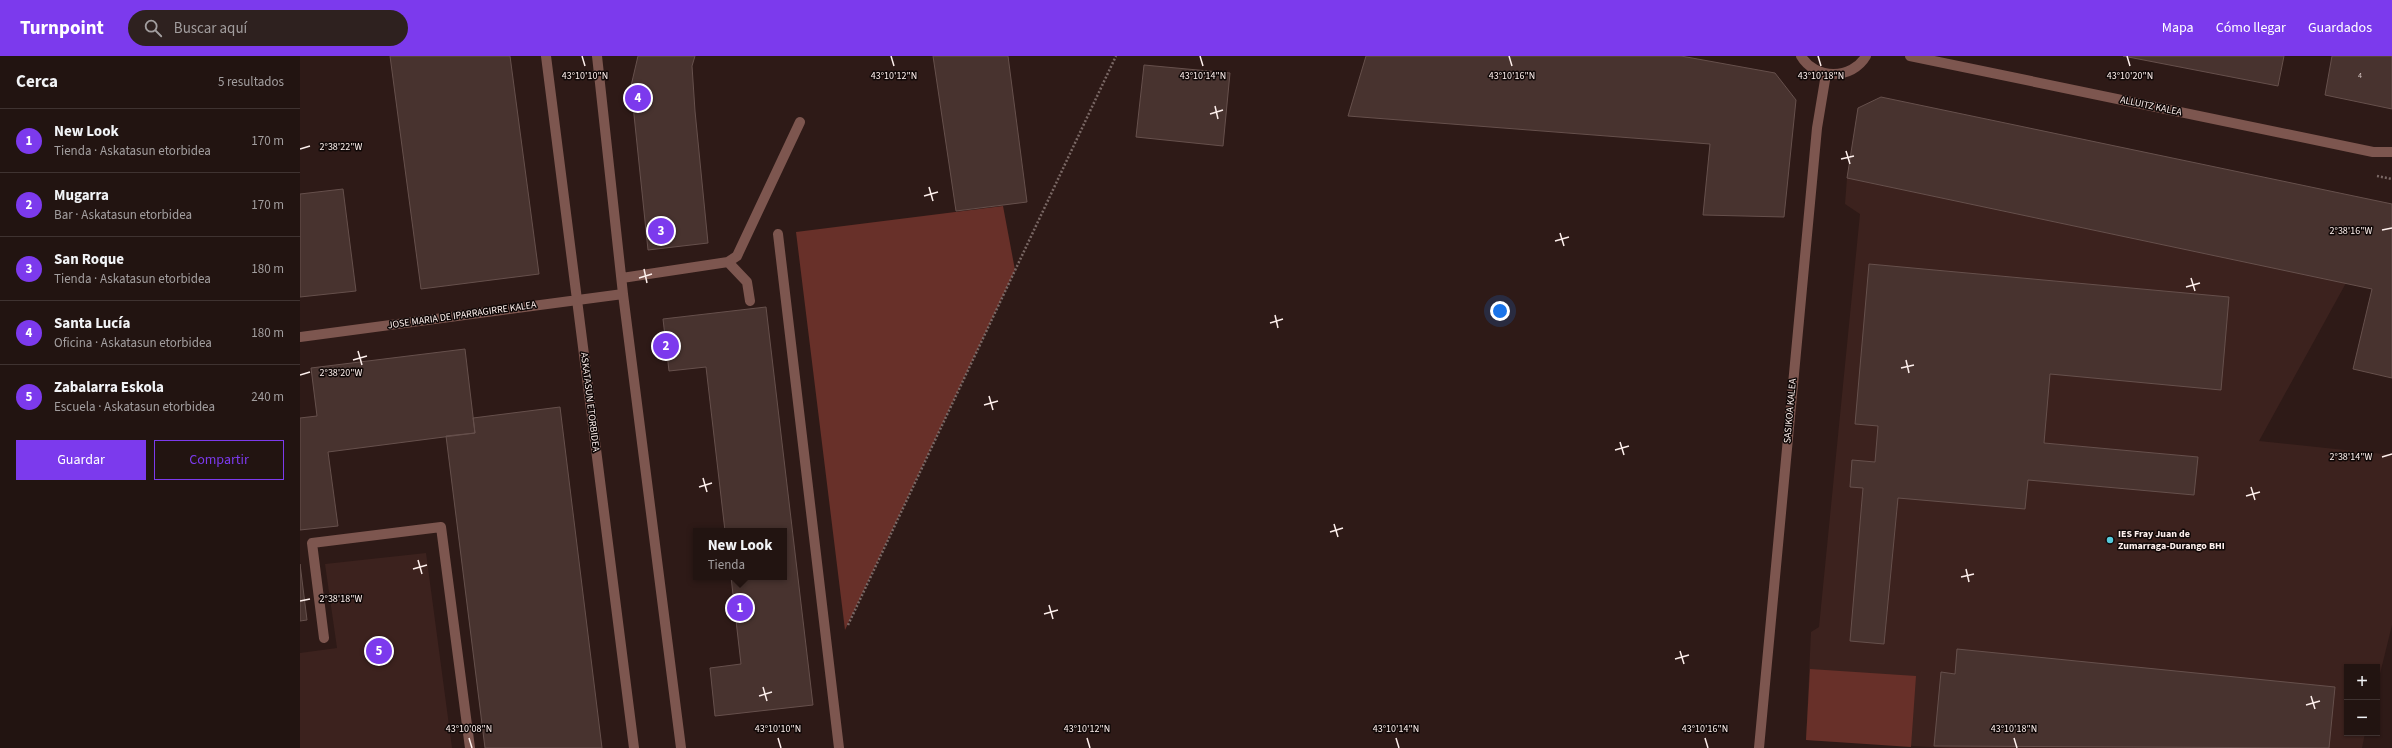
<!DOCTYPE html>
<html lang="es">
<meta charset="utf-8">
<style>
:root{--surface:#221411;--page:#2e211f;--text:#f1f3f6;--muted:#a29e9f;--line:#3f3331;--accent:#7c3aed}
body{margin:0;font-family:"Source Sans 3",sans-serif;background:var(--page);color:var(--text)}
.controls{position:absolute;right:12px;bottom:12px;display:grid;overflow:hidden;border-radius:0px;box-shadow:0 1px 3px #0004}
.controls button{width:36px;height:36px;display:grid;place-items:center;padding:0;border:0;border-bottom:1px solid var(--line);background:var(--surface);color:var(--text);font:20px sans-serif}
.you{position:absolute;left:1200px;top:255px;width:14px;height:14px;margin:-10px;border:3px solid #fff;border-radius:50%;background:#1a73e8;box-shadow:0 0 0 6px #1a73e833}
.badge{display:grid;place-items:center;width:26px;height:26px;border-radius:50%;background:var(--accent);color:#fff;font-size:13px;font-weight:700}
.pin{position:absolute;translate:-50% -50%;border:2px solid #fff;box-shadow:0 1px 4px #0006}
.popup{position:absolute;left:393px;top:472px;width:94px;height:52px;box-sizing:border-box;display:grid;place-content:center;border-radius:0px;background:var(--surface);filter:drop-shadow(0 1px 3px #0005);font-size:13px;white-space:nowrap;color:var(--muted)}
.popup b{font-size:15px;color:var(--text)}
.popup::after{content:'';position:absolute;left:50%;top:100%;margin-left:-8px;border:8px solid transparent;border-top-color:var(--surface)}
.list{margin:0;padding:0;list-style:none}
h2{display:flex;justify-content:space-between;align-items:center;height:52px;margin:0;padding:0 16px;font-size:17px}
h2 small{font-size:13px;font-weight:400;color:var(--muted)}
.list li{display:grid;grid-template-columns:26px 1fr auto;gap:12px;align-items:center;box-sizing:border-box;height:64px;padding:0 16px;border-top:1px solid var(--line)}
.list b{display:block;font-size:15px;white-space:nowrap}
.list p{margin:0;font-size:13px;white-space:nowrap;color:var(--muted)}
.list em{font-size:13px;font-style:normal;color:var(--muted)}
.actions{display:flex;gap:8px;padding:12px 16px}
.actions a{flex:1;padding:9px 0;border:1px solid var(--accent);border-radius:0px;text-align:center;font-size:14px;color:var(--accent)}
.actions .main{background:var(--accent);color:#fff}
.icon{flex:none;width:22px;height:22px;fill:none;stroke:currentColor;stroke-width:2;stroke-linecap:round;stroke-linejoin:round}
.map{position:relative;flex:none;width:2092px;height:692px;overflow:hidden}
header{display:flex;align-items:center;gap:24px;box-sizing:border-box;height:56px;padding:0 20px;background:var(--accent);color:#fff}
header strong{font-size:19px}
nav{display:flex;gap:22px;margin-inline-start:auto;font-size:14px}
.search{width:280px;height:36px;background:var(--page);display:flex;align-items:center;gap:10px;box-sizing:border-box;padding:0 14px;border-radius:22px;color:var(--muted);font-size:15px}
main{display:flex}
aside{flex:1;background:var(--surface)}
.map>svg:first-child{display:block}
.built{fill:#3c221e}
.green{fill:#683029}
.building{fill:#48332f;stroke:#66504c}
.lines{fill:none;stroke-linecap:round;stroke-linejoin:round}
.path{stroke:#7a6865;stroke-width:2.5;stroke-dasharray:2 2;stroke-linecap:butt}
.pedestrian{stroke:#7d564f;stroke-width:10}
.minor{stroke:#7d564f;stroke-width:10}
.ticks{fill:none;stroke:#fdefec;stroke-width:1.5}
.poi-dot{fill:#54cadc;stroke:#100807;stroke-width:1.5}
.labels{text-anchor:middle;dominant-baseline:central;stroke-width:3;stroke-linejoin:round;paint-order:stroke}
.number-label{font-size:8px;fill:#d0c0bd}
.street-label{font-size:10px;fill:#fdefec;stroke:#100807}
.poi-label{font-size:10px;font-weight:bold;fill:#fdefec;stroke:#100807;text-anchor:start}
.ticks-label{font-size:10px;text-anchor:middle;fill:#fdefec;stroke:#100807;stroke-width:3;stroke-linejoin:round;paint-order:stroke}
</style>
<header>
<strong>Turnpoint</strong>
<div class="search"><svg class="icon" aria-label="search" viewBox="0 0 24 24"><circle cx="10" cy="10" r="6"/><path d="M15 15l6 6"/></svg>Buscar aquí</div>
<nav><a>Mapa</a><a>Cómo llegar</a><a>Guardados</a></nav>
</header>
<main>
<aside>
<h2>Cerca<small>5 resultados</small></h2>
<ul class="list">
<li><span class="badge">1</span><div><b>New Look</b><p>Tienda · Askatasun etorbidea</p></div><em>170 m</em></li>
<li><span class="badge">2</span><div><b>Mugarra</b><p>Bar · Askatasun etorbidea</p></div><em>170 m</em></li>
<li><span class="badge">3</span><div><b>San Roque</b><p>Tienda · Askatasun etorbidea</p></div><em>180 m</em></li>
<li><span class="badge">4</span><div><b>Santa Lucía</b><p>Oficina · Askatasun etorbidea</p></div><em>180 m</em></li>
<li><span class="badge">5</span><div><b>Zabalarra Eskola</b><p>Escuela · Askatasun etorbidea</p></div><em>240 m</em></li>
</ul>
<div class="actions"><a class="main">Guardar</a><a>Compartir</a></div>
</aside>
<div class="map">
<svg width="2092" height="692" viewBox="0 0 2092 692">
<rect width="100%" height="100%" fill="#2e1a17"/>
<path class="built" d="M 1547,122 L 2046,227 L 1959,385 L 2092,399 L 2092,569 L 2077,630 L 2077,611 L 2047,611 L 2047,677 L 2065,677 L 2062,692 L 1649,692 L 1506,684 L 1511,576 L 1519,571 L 1560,158 L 1545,148 Z
M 126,497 L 152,692 L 0,692 L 0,597 L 37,592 L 25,508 Z"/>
<path class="green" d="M 703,150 L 715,214 L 545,574 L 496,176 Z
M 1510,613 L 1616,620 L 1611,691 L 1506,684 Z"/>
<path class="building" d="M 90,0 L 210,0 L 239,218 L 121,233 Z
M 338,0 L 395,0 L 392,10 L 395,55 L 408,187 L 348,194 L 331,30 Z
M 633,0 L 708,0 L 727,146 L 656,155 Z
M 1066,0 L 1381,0 L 1475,17 L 1496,44 L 1484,161 L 1403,159 L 1410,88 L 1048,60 Z
M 1823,0 L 1984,0 L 1978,30 Z
M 2032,0 L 2092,0 L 2092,53 L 2025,39 Z
M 844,9 L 930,17 L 923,90 L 836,81 Z
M 1581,41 L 2092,148 L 2092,322 L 2053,313 L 2072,233 L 1547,122 L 1558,52 Z
M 43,133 L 56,235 L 0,241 L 0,138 Z
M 1569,208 L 1929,241 L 1921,334 L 1750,318 L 1744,387 L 1898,401 L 1894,439 L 1728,424 L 1725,453 L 1598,442 L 1584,588 L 1550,585 L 1563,432 L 1550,431 L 1552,404 L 1575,406 L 1578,370 L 1555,368 Z
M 466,251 L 513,649 L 415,660 L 410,612 L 441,608 L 431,521 L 484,521 L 484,475 L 425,475 L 406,311 L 369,315 L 363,263 Z
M 165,293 L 175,377 L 28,396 L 38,470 L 0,474 L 0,362 L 17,360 L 11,312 Z
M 260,351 L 302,692 L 185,692 L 146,380 L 175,377 L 173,362 Z
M 0,508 L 7,564 L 0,565 Z
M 1657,593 L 2035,631 L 2029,692 L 1634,690 L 1641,616 L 1655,618 Z"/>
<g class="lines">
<path class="path" d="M 2077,120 L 2092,123
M 548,569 L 816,0"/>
<path class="pedestrian" d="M 478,178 L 539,692
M 24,582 L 12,487 L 141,471 L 170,692"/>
<path class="minor" d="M 246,0 L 334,692
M 297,0 L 323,238 L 381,692
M 1501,0 C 1515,24 1552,24 1566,0
M 1610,0 L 2073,96 L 2092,96
M 428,206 L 447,226 L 450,245
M 322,222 L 428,206 L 437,200 L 500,66
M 0,281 L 323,238
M 1459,692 L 1517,72 L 1526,18"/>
</g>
<path class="ticks" d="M 282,0 L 285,10M 591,0 L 594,10M 900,0 L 903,10M 1209,0 L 1212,10M 1518,0 L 1521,10M 1827,0 L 1830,10M 915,50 L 918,63M 910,58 L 923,54M 0,93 L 10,90M 1546,95 L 1550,108M 1541,103 L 1554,100M 629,131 L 633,145M 624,140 L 638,136M 2082,174 L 2092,172M 1260,177 L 1264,190M 1255,185 L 1269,181M 344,213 L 347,227M 339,222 L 352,218M 1891,222 L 1895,235M 1886,231 L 1900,227M 975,259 L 978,272M 970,267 L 983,263M 58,295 L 62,309M 53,304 L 67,300M 1606,304 L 1609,317M 1601,312 L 1614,309M 0,319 L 10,316M 689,340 L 693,354M 684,349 L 698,345M 1320,386 L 1324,399M 1315,394 L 1329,390M 2082,401 L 2092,398M 403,422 L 407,436M 399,431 L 412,427M 1951,431 L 1955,444M 1946,440 L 1960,436M 1034,468 L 1038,481M 1030,476 L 1043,472M 118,504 L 122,518M 113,513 L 127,509M 1666,513 L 1669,526M 1661,521 L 1674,518M 0,545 L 10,543M 749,549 L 753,563M 744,558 L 758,554M 1380,595 L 1384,608M 1375,603 L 1389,599M 463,631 L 467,645M 459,640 L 472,636M 2011,640 L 2015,653M 2006,649 L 2020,645M 169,682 L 172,692M 478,682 L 481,692M 787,682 L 790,692M 1096,682 L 1099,692M 1405,682 L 1408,692M 1714,682 L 1717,692"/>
<circle class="poi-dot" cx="1810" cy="484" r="4"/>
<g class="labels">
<g class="number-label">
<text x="2060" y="19">4</text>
</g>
<g class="street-label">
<text transform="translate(1851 50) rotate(12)">ALLUITZ KALEA</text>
<text transform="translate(162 259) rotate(-8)">JOSE MARIA DE IPARRAGIRRE KALEA</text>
<text transform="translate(290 346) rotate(83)">ASKATASUN ETORBIDEA</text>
<text transform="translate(1490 355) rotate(-85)">SASIKOA KALEA</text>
</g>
<g class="poi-label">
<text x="1818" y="478">IES Fray Juan de<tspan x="1818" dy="12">Zumarraga-Durango BHI</tspan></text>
</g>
</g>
<g class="ticks-label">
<text x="285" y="23">43°10'10"N</text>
<text x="594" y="23">43°10'12"N</text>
<text x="903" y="23">43°10'14"N</text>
<text x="1212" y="23">43°10'16"N</text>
<text x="1521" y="23">43°10'18"N</text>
<text x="1830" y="23">43°10'20"N</text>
<text x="41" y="94">2°38'22"W</text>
<text x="2051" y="178">2°38'16"W</text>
<text x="41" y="320">2°38'20"W</text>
<text x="2051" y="404">2°38'14"W</text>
<text x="41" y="546">2°38'18"W</text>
<text x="169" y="676">43°10'08"N</text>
<text x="478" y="676">43°10'10"N</text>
<text x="787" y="676">43°10'12"N</text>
<text x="1096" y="676">43°10'14"N</text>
<text x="1405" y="676">43°10'16"N</text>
<text x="1714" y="676">43°10'18"N</text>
</g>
</svg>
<div class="controls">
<button>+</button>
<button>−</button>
</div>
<div class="you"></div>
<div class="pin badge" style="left:440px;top:552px">1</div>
<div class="popup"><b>New Look</b>Tienda</div>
<div class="pin badge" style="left:366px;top:290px">2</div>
<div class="pin badge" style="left:361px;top:175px">3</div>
<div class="pin badge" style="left:338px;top:42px">4</div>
<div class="pin badge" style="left:79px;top:595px">5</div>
</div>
</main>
